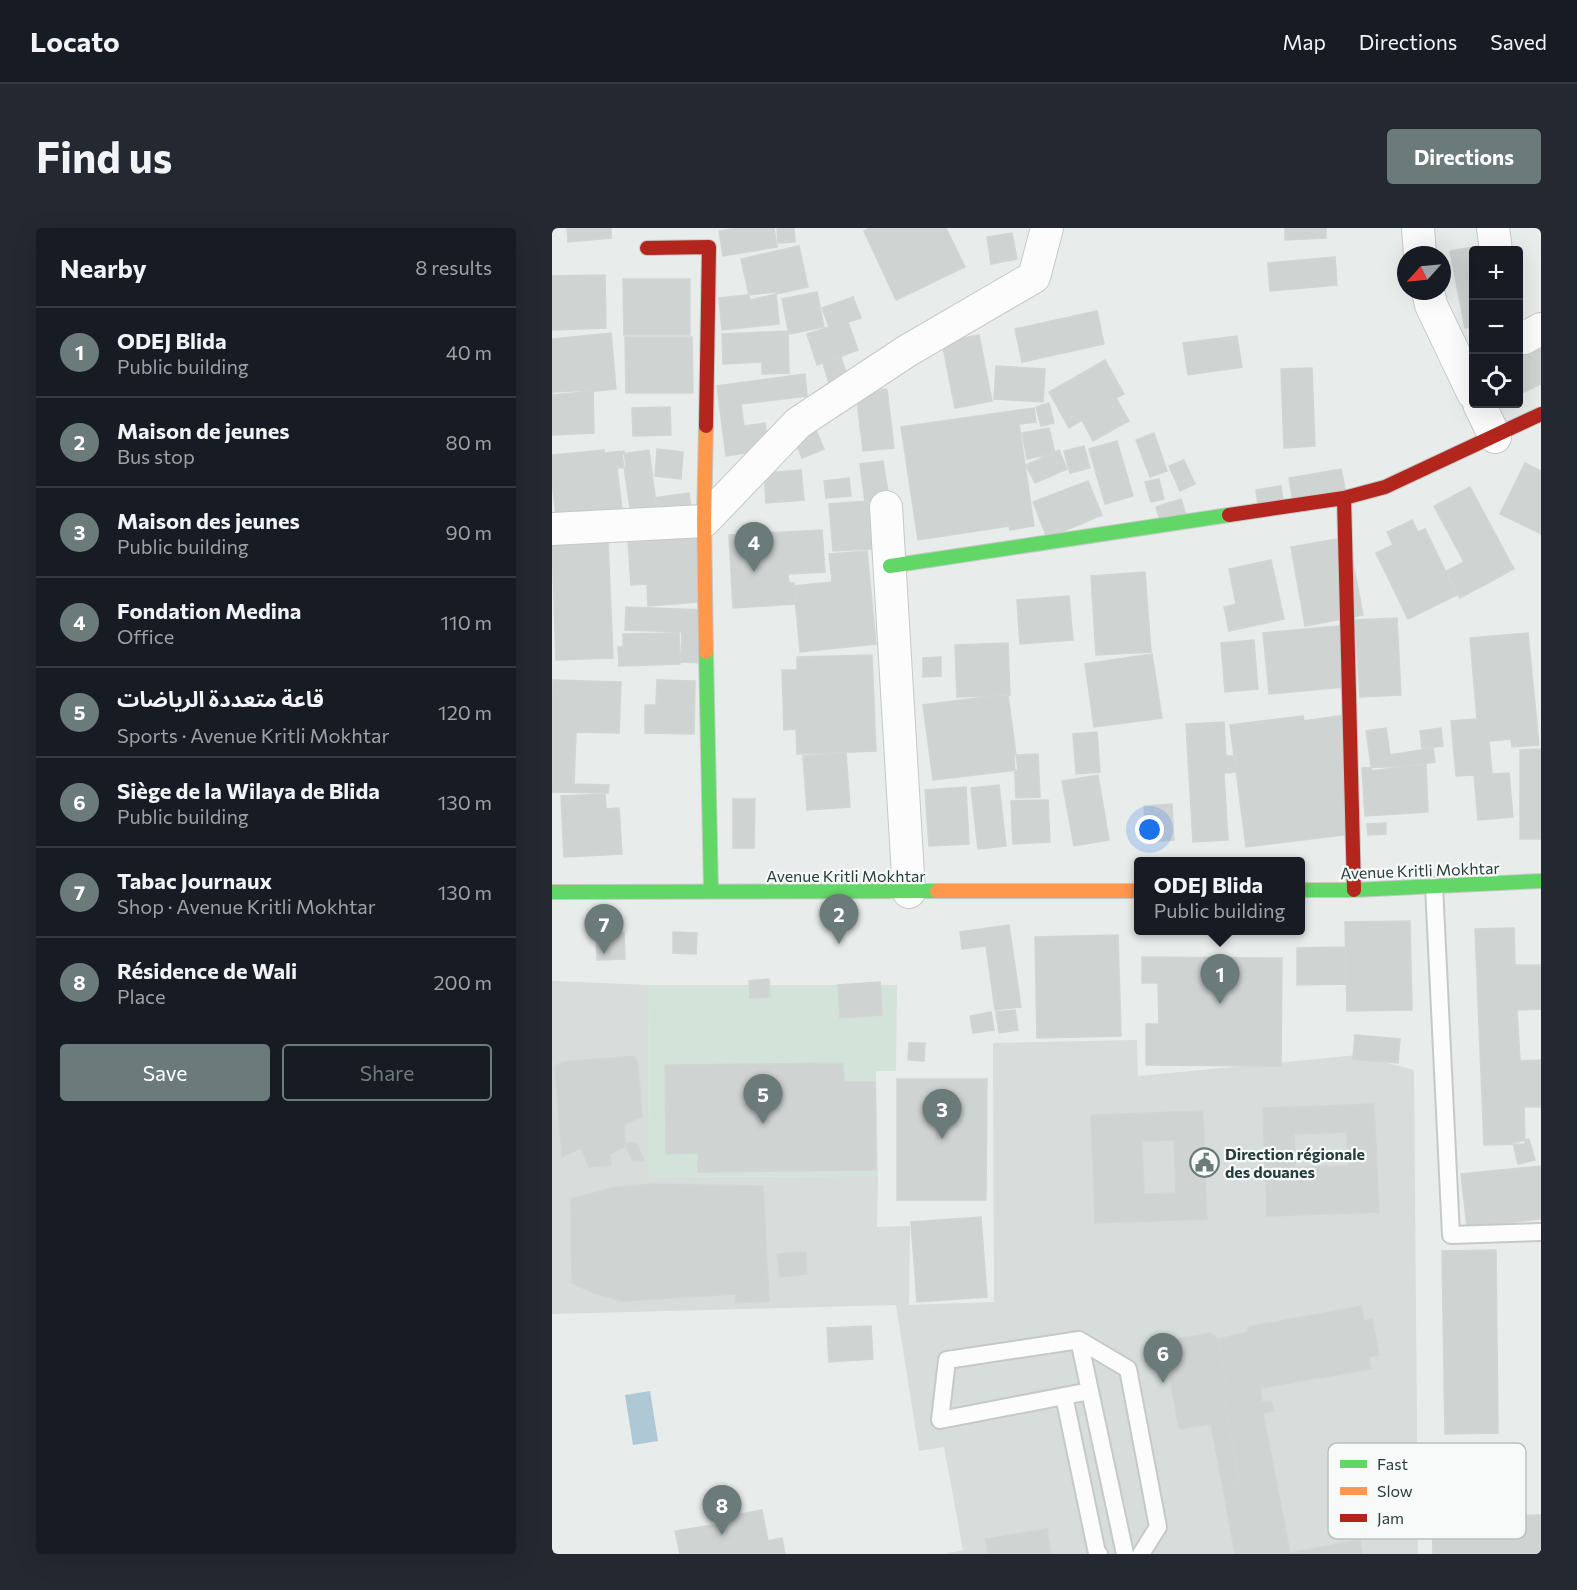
<!DOCTYPE html>
<meta charset="utf-8">
<style>
:root{--surface:#171b24;--page:#242831;--text:#f1f3f6;--muted:#9ea1a6;--line:#363941;--accent:#6b7b79}
body{margin:0;font-family:Commissioner,"Noto Sans Arabic",sans-serif;background:var(--page);color:var(--text)}
.controls{position:absolute;right:18px;top:18px;display:grid;overflow:hidden;border-radius:6px;box-shadow:0 6px 24px #0002}
.controls button{width:54px;height:54px;display:grid;place-items:center;padding:0;border:0;border-bottom:2px solid var(--line);background:var(--surface);color:var(--text);font:30px sans-serif}
.compass{position:absolute;left:845px;top:18px;width:54px;height:54px;border-radius:50%;background:var(--surface);box-shadow:0 6px 24px #0002;rotate:243deg}
.you{position:absolute;left:598px;top:602px;width:21px;height:21px;margin:-15px;border:4px solid #fff;border-radius:50%;background:#1a73e8;box-shadow:0 0 0 9px #1a73e833}
.badge{display:grid;place-items:center;width:39px;height:39px;border-radius:50%;background:var(--accent);color:#fff;font-size:20px;font-weight:700}
.pin{position:absolute;translate:-50% -50px;filter:drop-shadow(0 2px 3px #0008)}
.pin::after{content:'';position:absolute;top:32px;width:21px;height:18px;background:inherit;clip-path:polygon(0 0,100% 0,50% 100%)}
.popup{position:absolute;left:582px;top:629px;width:171px;height:78px;box-sizing:border-box;display:grid;place-content:center;border-radius:6px;background:var(--surface);filter:drop-shadow(0 2px 4px #0005);font-size:20px;white-space:nowrap;color:var(--muted)}
.popup b{font-size:22px;color:var(--text)}
.popup::after{content:'';position:absolute;left:50%;top:100%;margin-left:-12px;border:12px solid transparent;border-top-color:var(--surface)}
.list{margin:0;padding:0;list-style:none}
h2{display:flex;justify-content:space-between;align-items:center;height:78px;margin:0;padding:0 24px;font-size:26px}
h2 small{font-size:20px;font-weight:400;color:var(--muted)}
.list li{display:grid;grid-template-columns:39px 1fr auto;gap:18px;align-items:center;box-sizing:border-box;height:90px;padding:0 24px;border-top:2px solid var(--line)}
.list b{display:block;font-size:22px;white-space:nowrap}
.list p{margin:0;font-size:20px;white-space:nowrap;color:var(--muted)}
.list em{font-size:20px;font-style:normal;color:var(--muted)}
.actions{display:flex;gap:12px;padding:18px 24px}
.actions a{flex:1;padding:14px 0;border:2px solid var(--accent);border-radius:6px;text-align:center;font-size:21px;color:var(--accent)}
.actions .main{background:var(--accent);color:#fff}
.icon{flex:none;width:33px;height:33px;fill:none;stroke:currentColor;stroke-width:2;stroke-linecap:round;stroke-linejoin:round}
.map{position:relative;flex:none;width:989px;height:1326px;overflow:hidden;border-radius:6px}
header{display:flex;align-items:center;gap:36px;box-sizing:border-box;height:84px;padding:0 30px;background:var(--surface);border-bottom:2px solid var(--line)}
header strong{font-size:28px}
nav{display:flex;gap:33px;margin-inline-start:auto;font-size:21px}
.intro{display:flex;align-items:center;justify-content:space-between;box-sizing:border-box;height:144px;padding:0 36px}
h1{margin:0;font-size:42px}
.button{padding:15px 27px;border-radius:6px;background:var(--accent);color:#fff;font-size:21px;font-weight:700}
main{display:flex;gap:36px;padding:0 36px}
aside{flex:1;background:var(--surface);border-radius:6px;box-shadow:0 6px 24px #0002}
.map>svg:first-child{display:block}
.built{fill:#d7dddb}
.green{fill:#d3e3da}
.water{fill:#aec9d5}
.building{fill:#cfd3d2;stroke:#d1d5d4;stroke-width:1.5;fill-rule:evenodd}
.lines{fill:none;stroke-linecap:round;stroke-linejoin:round}
.lane-casing{stroke:#c5c9c8;stroke-width:20}
.street-casing{stroke:#c5c9c8;stroke-width:34}
.fast-casing{stroke:#c5cac9;stroke-width:16}
.slow-casing{stroke:#c5cac9;stroke-width:16}
.jam-casing{stroke:#c5cac9;stroke-width:16}
.lane{stroke:#fcfcfc;stroke-width:16}
.street{stroke:#fcfcfc;stroke-width:32}
.fast{stroke:#63d668;stroke-width:14}
.slow{stroke:#ff974d;stroke-width:14}
.jam{stroke:#b3261e;stroke-width:14}
.labels{text-anchor:middle;dominant-baseline:central;stroke-width:4.5;stroke-linejoin:round;paint-order:stroke}
.street-label{font-size:16px;fill:#273e3c;stroke:#f7faf9}
.poi-label{font-size:16px;font-weight:bold;fill:#273e3c;stroke:#f7faf9;text-anchor:start}
.key{fill:#f7faf9;stroke:#b9c2c0;stroke-width:1.5}
.key-label{font-size:16px;fill:#273e3c}
</style>
<header>
<strong>Locato</strong>
<nav><a>Map</a><a>Directions</a><a>Saved</a></nav>
</header>
<div class="intro"><h1>Find us</h1><a class="button">Directions</a></div>
<main>
<aside>
<h2>Nearby<small>8 results</small></h2>
<ul class="list">
<li><span class="badge">1</span><div><b>ODEJ Blida</b><p>Public building</p></div><em>40 m</em></li>
<li><span class="badge">2</span><div><b>Maison de jeunes</b><p>Bus stop</p></div><em>80 m</em></li>
<li><span class="badge">3</span><div><b>Maison des jeunes</b><p>Public building</p></div><em>90 m</em></li>
<li><span class="badge">4</span><div><b>Fondation Medina</b><p>Office</p></div><em>110 m</em></li>
<li><span class="badge">5</span><div><b>قاعة متعددة الرياضات</b><p>Sports · Avenue Kritli Mokhtar</p></div><em>120 m</em></li>
<li><span class="badge">6</span><div><b>Siège de la Wilaya de Blida</b><p>Public building</p></div><em>130 m</em></li>
<li><span class="badge">7</span><div><b>Tabac Journaux</b><p>Shop · Avenue Kritli Mokhtar</p></div><em>130 m</em></li>
<li><span class="badge">8</span><div><b>Résidence de Wali</b><p>Place</p></div><em>200 m</em></li>
</ul>
<div class="actions"><a class="main">Save</a><a>Share</a></div>
</aside>
<div class="map">
<svg width="989" height="1326" viewBox="0 0 989 1326">
<rect width="100%" height="100%" fill="#e8eceb"/>
<path class="built" d="M 0,753 L 96,757 L 97,949 L 326,948 L 325,999 L 358,998 L 357,1077 L 442,1074 L 441,815 L 585,812 L 586,848 L 806,827 L 862,842 L 866,1326 L 393,1326 L 411,1322 L 392,1219 L 367,1223 L 344,1077 L 0,1086 Z"/>
<path class="green" d="M 96,757 L 345,757 L 344,843 L 324,843 L 326,948 L 97,949 Z"/>
<path class="water" d="M 98,1163 L 106,1213 L 81,1217 L 73,1167 Z"/>
<path class="building" d="M 15,0 L 59,0 L 59,10 L 16,14 Z
M 185,0 L 222,0 L 225,19 L 171,28 L 167,3 Z
M 225,0 L 242,0 L 243,14 L 226,15 Z
M 318,0 L 394,0 L 413,39 L 344,72 L 312,3 Z
M 733,0 L 774,0 L 774,10 L 733,12 Z
M 460,5 L 465,31 L 439,36 L 435,9 Z
M 937,16 L 939,22 L 921,22 L 921,99 L 913,100 L 898,23 Z
M 247,18 L 256,59 L 198,72 L 189,31 Z
M 783,29 L 785,57 L 718,63 L 716,35 Z
M 53,47 L 54,100 L 0,102 L 0,48 Z
M 71,51 L 138,51 L 138,107 L 72,107 Z
M 224,64 L 227,96 L 170,102 L 167,70 Z
M 265,64 L 272,99 L 237,106 L 230,71 Z
M 301,69 L 309,90 L 296,94 L 306,122 L 265,137 L 255,106 L 277,99 L 270,80 Z
M 545,83 L 552,116 L 470,134 L 463,101 Z
M 236,103 L 237,145 L 210,146 L 210,134 L 171,136 L 170,106 Z
M 59,105 L 64,161 L 0,167 L 0,111 Z
M 427,107 L 440,173 L 403,180 L 390,114 Z
M 685,108 L 690,139 L 636,147 L 631,115 Z
M 989,108 L 989,156 L 966,167 L 966,119 Z
M 73,109 L 140,109 L 141,165 L 74,165 Z
M 289,129 L 298,157 L 279,162 L 271,135 Z
M 553,132 L 572,166 L 564,170 L 577,193 L 541,213 L 530,192 L 517,200 L 497,164 Z
M 444,138 L 493,141 L 491,174 L 442,171 Z
M 760,140 L 763,218 L 732,220 L 729,141 Z
M 253,146 L 255,168 L 189,176 L 192,198 L 213,195 L 216,222 L 174,228 L 165,158 Z
M 335,161 L 342,220 L 311,223 L 304,164 Z
M 41,162 L 42,205 L 0,207 L 0,164 Z
M 497,175 L 502,195 L 489,198 L 484,179 Z
M 118,179 L 119,207 L 81,208 L 80,180 Z
M 482,180 L 484,194 L 467,196 L 482,298 L 458,302 L 457,298 L 366,312 L 349,199 Z
M 497,200 L 503,225 L 475,231 L 470,205 Z
M 264,202 L 272,221 L 250,230 L 242,211 Z
M 602,205 L 615,243 L 598,249 L 584,212 Z
M 565,213 L 581,268 L 553,276 L 537,221 Z
M 532,218 L 538,240 L 518,245 L 512,223 Z
M 105,221 L 131,224 L 129,251 L 103,248 Z
M 52,222 L 52,225 L 72,223 L 74,239 L 65,240 L 71,288 L 5,296 L 0,253 L 0,227 Z
M 97,222 L 106,290 L 80,293 L 70,226 Z
M 507,222 L 515,241 L 483,255 L 474,237 Z
M 632,232 L 643,256 L 628,263 L 617,238 Z
M 331,233 L 337,270 L 313,274 L 308,236 Z
M 973,235 L 989,243 L 989,306 L 948,286 Z
M 789,241 L 794,265 L 741,274 L 737,250 Z
M 249,242 L 252,272 L 214,275 L 212,245 Z
M 297,250 L 299,268 L 274,270 L 272,253 Z
M 607,251 L 612,271 L 599,274 L 593,254 Z
M 536,253 L 550,287 L 495,310 L 481,274 Z
M 729,258 L 731,273 L 706,277 L 704,262 Z
M 918,259 L 962,341 L 908,370 L 894,343 L 912,334 L 882,278 Z
M 137,265 L 139,281 L 104,286 L 102,270 Z
M 629,271 L 635,290 L 610,298 L 604,279 Z
M 316,273 L 320,321 L 281,323 L 277,276 Z
M 860,292 L 866,304 L 873,301 L 905,367 L 856,391 L 824,325 L 841,317 L 835,304 Z
M 270,302 L 273,344 L 236,346 L 237,355 L 242,355 L 243,376 L 181,380 L 177,307 Z
M 155,308 L 159,373 L 96,378 L 95,356 L 79,357 L 76,313 Z
M 796,309 L 811,387 L 753,398 L 739,319 Z
M 56,311 L 61,430 L 4,432 L 0,314 Z
M 315,323 L 324,416 L 248,424 L 242,358 L 280,354 L 277,326 Z
M 719,332 L 732,391 L 677,403 L 672,379 L 684,376 L 677,341 Z
M 593,344 L 599,424 L 544,427 L 539,348 Z
M 517,368 L 521,412 L 468,416 L 465,372 Z
M 74,379 L 154,382 L 152,435 L 129,434 L 130,404 L 73,402 Z
M 845,390 L 849,467 L 808,469 L 803,392 Z
M 796,397 L 802,458 L 717,466 L 711,405 Z
M 127,405 L 128,436 L 67,438 L 66,419 L 71,419 L 71,406 Z
M 976,405 L 987,517 L 960,519 L 959,511 L 937,513 L 940,546 L 957,545 L 961,589 L 926,592 L 922,547 L 904,548 L 899,493 L 925,491 L 918,410 Z
M 702,412 L 706,461 L 673,464 L 669,415 Z
M 456,415 L 458,467 L 405,469 L 403,417 Z
M 600,426 L 610,490 L 542,499 L 533,436 Z
M 320,427 L 324,523 L 245,526 L 244,501 L 232,502 L 230,442 L 245,442 L 245,429 Z
M 389,429 L 389,448 L 371,449 L 371,430 Z
M 1,452 L 69,454 L 67,505 L 24,504 L 22,556 L 57,557 L 56,565 L 0,564 Z
M 105,452 L 143,453 L 142,506 L 93,505 L 93,477 L 104,477 Z
M 456,466 L 466,542 L 381,552 L 371,477 Z
M 792,487 L 807,605 L 694,619 L 678,497 L 751,488 L 752,493 Z
M 672,494 L 674,528 L 683,528 L 684,544 L 672,545 L 676,612 L 641,614 L 634,496 Z
M 834,500 L 838,527 L 881,520 L 883,534 L 820,543 L 814,503 Z
M 889,500 L 891,518 L 870,520 L 868,503 Z
M 545,504 L 548,544 L 524,546 L 521,506 Z
M 989,521 L 989,611 L 968,611 L 968,522 Z
M 294,525 L 298,579 L 255,582 L 251,528 Z
M 486,526 L 488,569 L 464,570 L 462,527 Z
M 874,537 L 876,584 L 813,588 L 810,540 Z
M 546,547 L 557,612 L 522,618 L 510,553 Z
M 447,557 L 454,618 L 426,621 L 419,560 Z
M 414,559 L 417,616 L 377,618 L 373,562 Z
M 53,566 L 54,581 L 67,580 L 70,626 L 12,629 L 9,568 Z
M 181,571 L 203,571 L 202,620 L 181,620 Z
M 496,572 L 498,614 L 461,616 L 459,573 Z
M 620,576 L 622,612 L 594,614 L 592,578 Z
M 834,595 L 834,606 L 816,607 L 815,596 Z
M 858,693 L 860,782 L 795,783 L 793,694 Z
M 457,697 L 469,779 L 443,782 L 434,718 L 410,721 L 408,704 Z
M 962,700 L 963,737 L 989,737 L 989,781 L 965,782 L 968,833 L 989,832 L 989,879 L 972,879 L 973,916 L 932,917 L 923,701 Z
M 72,704 L 73,731 L 45,732 L 44,705 Z
M 121,704 L 145,705 L 144,726 L 121,725 Z
M 566,707 L 569,808 L 485,810 L 483,709 Z
M 793,719 L 794,756 L 745,757 L 745,720 Z
M 590,729 L 730,730 L 729,838 L 594,837 L 594,796 L 607,796 L 606,755 L 590,755 Z
M 217,751 L 218,769 L 198,770 L 197,753 Z
M 328,754 L 330,787 L 288,790 L 286,757 Z
M 463,782 L 466,802 L 447,805 L 444,784 Z
M 439,784 L 442,802 L 421,805 L 418,788 Z
M 803,807 L 848,811 L 846,835 L 801,831 Z
M 357,815 L 373,815 L 372,833 L 356,832 Z
M 82,828 L 86,837 L 90,888 L 72,897 L 73,915 L 84,915 L 92,932 L 81,933 L 74,918 L 58,926 L 59,937 L 37,939 L 29,920 L 10,929 L 3,838 L 11,834 Z
M 291,835 L 292,854 L 323,854 L 324,942 L 146,944 L 146,925 L 114,926 L 113,837 Z
M 345,851 L 435,851 L 434,972 L 345,972 Z
M 822,876 L 827,984 L 715,988 L 711,880 ZM 795,904 L 796,938 L 743,939 L 742,906 Z
M 651,883 L 655,991 L 543,995 L 539,887 ZM 622,912 L 624,965 L 592,966 L 590,913 Z
M 977,911 L 983,932 L 966,936 L 961,915 Z
M 989,938 L 989,991 L 915,999 L 909,946 Z
M 98,956 L 211,958 L 217,1073 L 183,1075 L 184,1066 L 69,1073 L 42,1065 L 20,1055 L 19,971 L 60,960 Z
M 429,989 L 435,1069 L 365,1074 L 359,994 Z
M 944,1022 L 946,1205 L 893,1206 L 890,1023 Z
M 254,1024 L 255,1046 L 228,1049 L 225,1026 Z
M 809,1078 L 812,1093 L 820,1091 L 827,1127 L 817,1129 L 819,1141 L 708,1160 L 710,1174 L 719,1173 L 722,1183 L 711,1185 L 738,1325 L 808,1312 L 810,1326 L 683,1326 L 671,1260 L 688,1258 L 672,1170 L 676,1169 L 666,1111 L 696,1104 L 696,1099 Z
M 319,1098 L 321,1131 L 277,1134 L 275,1100 Z
M 658,1105 L 666,1111 L 676,1169 L 672,1170 L 676,1193 L 627,1201 L 613,1120 L 620,1112 Z
M 676,1193 L 688,1258 L 671,1260 L 659,1196 Z
M 210,1282 L 216,1313 L 230,1310 L 233,1326 L 128,1326 L 123,1303 L 179,1294 L 179,1288 Z
M 989,1287 L 989,1326 L 881,1326 L 880,1288 Z
M 495,1301 L 499,1326 L 436,1326 L 434,1311 Z"/>
<g class="lines">
<defs>
<path id="lane" d="M 882,658 L 899,1007 L 989,1004
M 527,1112 L 573,1326
M 538,1163 L 388,1192 L 395,1132 L 527,1112 L 576,1141 L 606,1299 L 589,1326
M 512,1168 L 545,1325 L 547,1326"/>
<path id="street" d="M 866,0 L 868,27
M 941,0 L 944,22
M 876,63 L 879,77 L 921,165
M 966,109 L 972,110 L 989,101
M 927,176 L 943,209
M 334,279 L 357,664
M 0,301 L 152,293 L 246,195 L 355,123 L 482,49 L 495,0"/>
<path id="fast" d="M 338,338 L 677,287
M 154,424 L 159,663
M 749,662 L 802,662 L 989,653
M 0,664 L 385,663"/>
<path id="slow" d="M 154,198 L 152,293 L 154,424
M 385,663 L 587,663"/>
<path id="jam" d="M 95,20 L 157,19 L 154,198
M 792,270 L 802,662
M 677,287 L 792,270 L 833,259 L 989,186"/>
</defs>
<use href="#lane" class="lane-casing"/>
<use href="#street" class="street-casing"/>
<use href="#fast" class="fast-casing"/>
<use href="#slow" class="slow-casing"/>
<use href="#jam" class="jam-casing"/>
<use href="#lane" class="lane"/>
<use href="#street" class="street"/>
<use href="#fast" class="fast"/>
<use href="#slow" class="slow"/>
<use href="#jam" class="jam"/>
</g>
<defs>
<symbol id="civic-ring" viewBox="-11 -11 22 22"><circle r="9.5" fill="#f7faf9" stroke="#6b7b79" stroke-width="1.5"/><path d="M-.6-6.5H3V-4.5H.6V-3L4-1V1h2V6H-6V1h2V-1L-.6-3ZM-1.2 2.5V6h2.4V2.5Z" fill="#6b7b79"/></symbol>
</defs>
<g fill-rule="evenodd">
<use href="#civic-ring" x="636" y="918" width="33" height="33"/>
</g>
<g class="labels">
<g class="street-label">
<text transform="translate(868 642) rotate(-2)">Avenue Kritli Mokhtar</text>
<text x="294" y="647">Avenue Kritli Mokhtar</text>
</g>
<g class="poi-label">
<text x="673" y="925">Direction régionale<tspan x="673" dy="18">des douanes</tspan></text>
</g>
</g>
<rect x="776" y="1215" width="198" height="96" rx="9" class="key"/>
<rect x="788" y="1232" width="27" height="8" fill="#63d668"/>
<rect x="788" y="1259" width="27" height="8" fill="#ff974d"/>
<rect x="788" y="1286" width="27" height="8" fill="#b3261e"/>
<g class="key-label">
<text x="825" y="1242">Fast</text>
<text x="825" y="1269">Slow</text>
<text x="825" y="1296">Jam</text>
</g>
</svg>
<div class="controls">
<button>+</button>
<button>−</button>
<button><svg class="icon" aria-label="locate" viewBox="0 0 24 24"><circle cx="12" cy="12" r="6"/><path d="M12 2v4M12 18v4M2 12h4M18 12h4"/></svg></button>
</div>
<svg class="compass" viewBox="-18 -18 36 36"><path d="M0-13l5 13h-10z" fill="#e53935"/><path d="M0 13l5-13h-10z" fill="#9ea1a6"/></svg>
<div class="you"></div>
<div class="pin badge" style="left:668px;top:776px">1</div>
<div class="popup"><b>ODEJ Blida</b>Public building</div>
<div class="pin badge" style="left:287px;top:716px">2</div>
<div class="pin badge" style="left:390px;top:911px">3</div>
<div class="pin badge" style="left:202px;top:344px">4</div>
<div class="pin badge" style="left:211px;top:896px">5</div>
<div class="pin badge" style="left:611px;top:1155px">6</div>
<div class="pin badge" style="left:52px;top:726px">7</div>
<div class="pin badge" style="left:170px;top:1307px">8</div>
</div>
</main>
